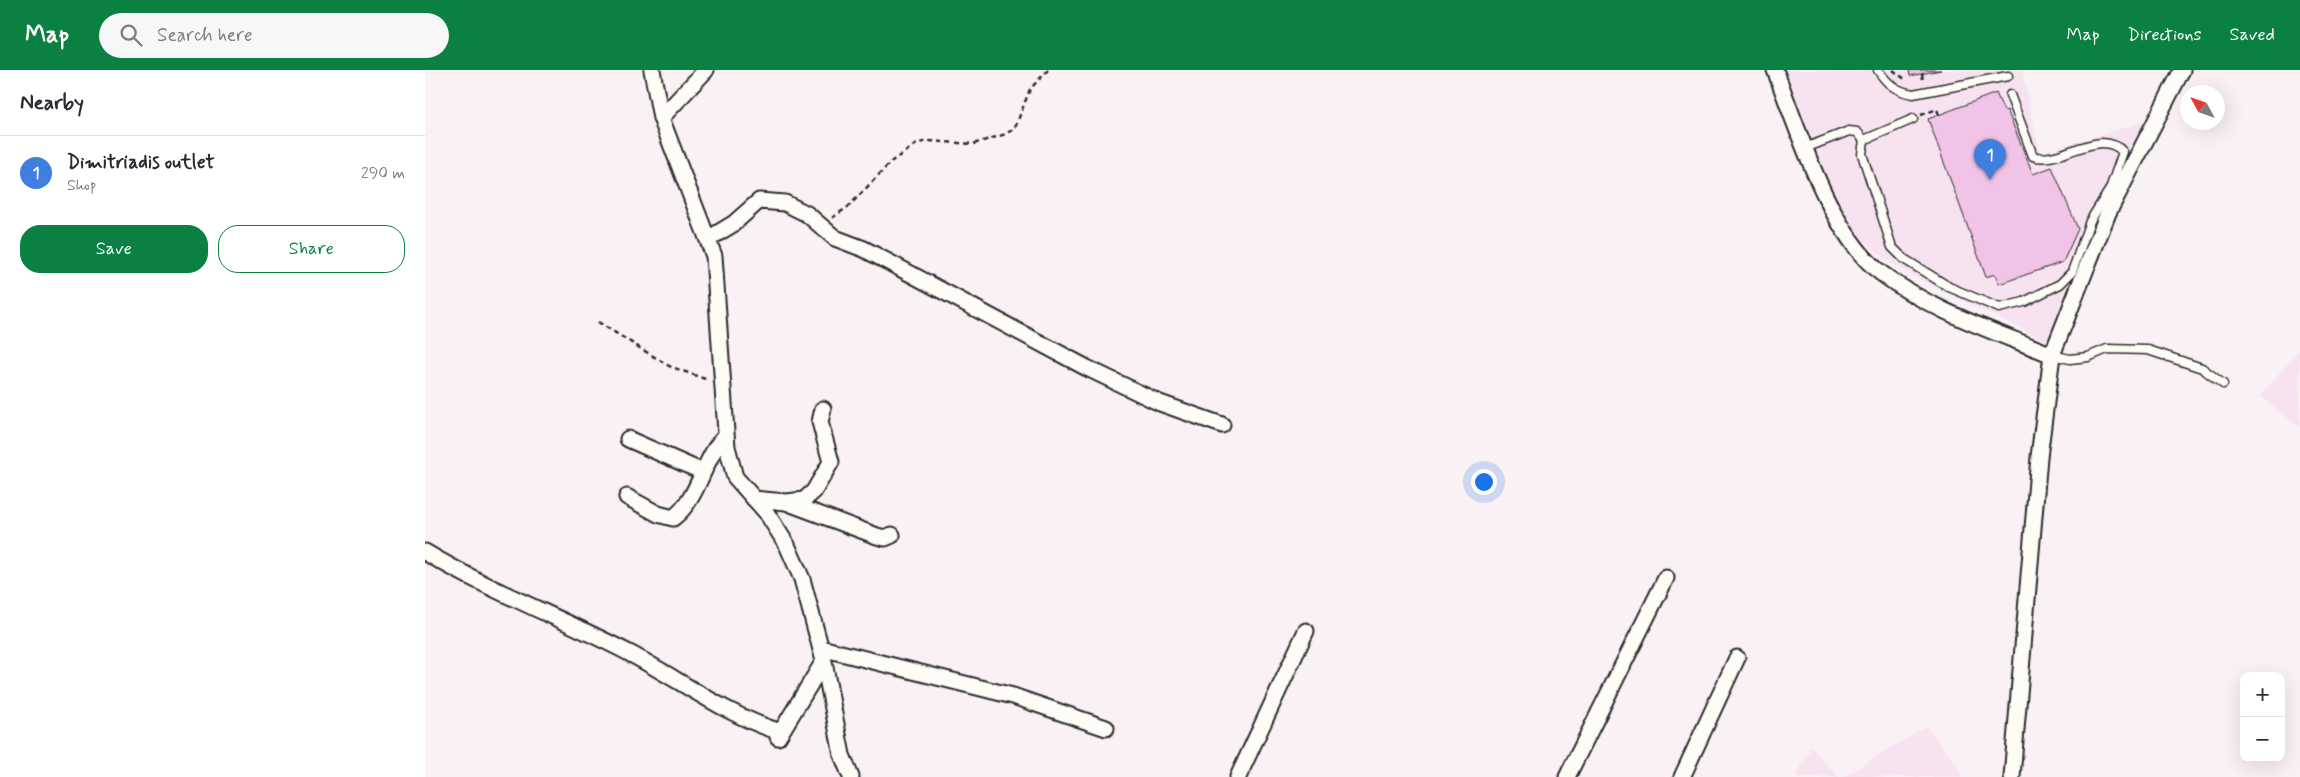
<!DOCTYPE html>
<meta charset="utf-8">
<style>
:root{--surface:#fff;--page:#f7f7f7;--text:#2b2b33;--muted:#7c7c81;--line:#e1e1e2;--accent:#0b8043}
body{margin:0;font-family:Mynerve,sans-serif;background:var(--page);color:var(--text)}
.controls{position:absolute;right:15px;bottom:15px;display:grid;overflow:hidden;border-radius:10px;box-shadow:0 5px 20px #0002}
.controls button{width:45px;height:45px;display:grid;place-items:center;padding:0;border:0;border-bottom:1px solid var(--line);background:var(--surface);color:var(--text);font:25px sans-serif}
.compass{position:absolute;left:1755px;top:15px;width:45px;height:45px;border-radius:50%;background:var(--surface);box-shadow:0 5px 20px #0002;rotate:310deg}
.you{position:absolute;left:1058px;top:411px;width:18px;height:18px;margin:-12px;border:4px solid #fff;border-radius:50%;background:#1a73e8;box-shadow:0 0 0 8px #1a73e833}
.badge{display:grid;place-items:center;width:32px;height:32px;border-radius:50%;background:var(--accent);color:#fff;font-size:16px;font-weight:700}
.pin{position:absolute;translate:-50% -41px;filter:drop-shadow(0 1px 2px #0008)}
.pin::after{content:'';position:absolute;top:26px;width:18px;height:15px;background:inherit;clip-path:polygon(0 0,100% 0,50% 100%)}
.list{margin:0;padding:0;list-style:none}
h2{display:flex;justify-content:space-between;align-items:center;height:65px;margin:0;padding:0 20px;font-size:21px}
h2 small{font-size:16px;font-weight:400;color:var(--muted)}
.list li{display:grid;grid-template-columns:32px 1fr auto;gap:15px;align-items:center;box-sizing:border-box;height:75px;padding:0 20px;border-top:1px solid var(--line)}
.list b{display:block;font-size:19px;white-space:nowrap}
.list p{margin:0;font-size:16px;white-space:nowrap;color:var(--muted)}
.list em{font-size:16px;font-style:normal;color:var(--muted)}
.actions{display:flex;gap:10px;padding:15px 20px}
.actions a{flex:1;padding:11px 0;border:1px solid var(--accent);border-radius:20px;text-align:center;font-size:18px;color:var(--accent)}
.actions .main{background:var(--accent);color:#fff}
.icon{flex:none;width:28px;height:28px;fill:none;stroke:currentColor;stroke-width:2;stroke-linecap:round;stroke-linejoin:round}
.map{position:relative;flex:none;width:1875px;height:707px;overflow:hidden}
header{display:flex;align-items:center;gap:30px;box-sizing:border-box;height:70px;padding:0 25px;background:var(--accent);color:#fff}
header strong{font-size:24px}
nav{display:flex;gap:28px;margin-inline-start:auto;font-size:18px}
.search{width:350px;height:45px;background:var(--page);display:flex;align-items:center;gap:12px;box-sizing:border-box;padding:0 18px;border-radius:28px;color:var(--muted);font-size:19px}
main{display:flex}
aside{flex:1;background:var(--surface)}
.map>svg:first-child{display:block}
.built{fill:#f7e3f0}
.building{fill:#f0c3e7;stroke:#2b2b2b}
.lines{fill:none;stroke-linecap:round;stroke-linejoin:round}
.lane-casing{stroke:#2b2b2b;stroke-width:11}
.street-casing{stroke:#2b2b2b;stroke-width:19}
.path{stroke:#2b2b2b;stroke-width:2.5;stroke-dasharray:5 4;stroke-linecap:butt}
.lane{stroke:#fdfcf7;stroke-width:8}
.street{stroke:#fdfcf7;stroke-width:15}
</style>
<header>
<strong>Map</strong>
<div class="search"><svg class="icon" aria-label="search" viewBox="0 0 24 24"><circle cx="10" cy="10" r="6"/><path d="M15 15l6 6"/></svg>Search here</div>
<nav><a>Map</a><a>Directions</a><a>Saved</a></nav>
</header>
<main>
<aside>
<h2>Nearby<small></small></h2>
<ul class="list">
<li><span class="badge" style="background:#3f7fe0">1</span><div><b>Dimitriadis outlet</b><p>Shop</p></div><em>290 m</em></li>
</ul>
<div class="actions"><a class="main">Save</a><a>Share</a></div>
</aside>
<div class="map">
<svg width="1875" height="707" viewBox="0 0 1875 707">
<rect width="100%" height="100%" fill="#faf1f4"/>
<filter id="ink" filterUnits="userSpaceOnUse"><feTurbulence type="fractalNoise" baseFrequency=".02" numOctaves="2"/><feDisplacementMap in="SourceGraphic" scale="10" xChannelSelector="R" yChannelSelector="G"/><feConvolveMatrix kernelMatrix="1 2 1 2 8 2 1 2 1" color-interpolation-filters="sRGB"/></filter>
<g filter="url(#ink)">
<path class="built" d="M 1357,0 L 1597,0 L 1615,83 L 1724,50 L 1678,139 L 1651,198 L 1626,268 L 1619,270 L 1487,206 L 1452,183 L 1425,156 L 1411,133 Z
M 1875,279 L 1875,357 L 1835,326 Z
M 1501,656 L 1532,695 L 1537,707 L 1418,707 Z
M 1386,677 L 1414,707 L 1371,707 Z"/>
<path class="building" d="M 1484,0 L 1516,0 L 1485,6 Z
M 1571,23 L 1579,41 L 1582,40 L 1608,104 L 1627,97 L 1653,159 L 1638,192 L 1574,214 L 1570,204 L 1561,207 L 1503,49 Z"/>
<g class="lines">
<defs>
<path id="lane" d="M 1453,0 C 1462,14 1471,21 1488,24 L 1583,6
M 1439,70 L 1488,49
M 1380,78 L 1424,61 L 1432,62 L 1439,70 L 1437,84 L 1467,177 L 1479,189 L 1524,217 L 1574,238 L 1599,232 L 1635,214 L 1647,202 L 1665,151 L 1685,119 L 1698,82 C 1674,56 1635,96 1608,86 L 1585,25
M 1627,285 L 1645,289 L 1663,287 L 1682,279 L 1723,280 L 1777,298 L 1798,314"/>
<path id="street" d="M 227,0 L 236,48 L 289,186 L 302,377 L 310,407 L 341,442 L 362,475 L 377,509 L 398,587 L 417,685 L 426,707
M 1350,0 C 1373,59 1405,165 1456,203 C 1506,241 1569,261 1627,285
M 236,48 L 281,0
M 283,169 L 308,154 L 334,131 L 360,133 L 382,144 L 410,168 L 439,179 L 662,298 L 735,333 L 797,355
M 203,369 L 278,402
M 202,427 L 233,444 L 248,448 C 275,428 277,389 301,365
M 329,429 L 361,432 L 452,466 L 460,468 L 467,465
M 362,432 L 379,430 L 389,421 L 406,392 L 395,352 L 398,339
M 0,482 C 65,521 137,548 204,583 C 254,609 302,646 356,662
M 396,578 L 588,626 L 681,658
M 353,667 L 399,591
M 813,707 L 881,561
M 1142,707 L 1241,508
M 1257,707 L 1312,588
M 1587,707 L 1614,387 L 1627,285 L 1683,143 L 1757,0"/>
</defs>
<use href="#lane" class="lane-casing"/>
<use href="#street" class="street-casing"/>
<path class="path" d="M 1468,0 L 1481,10
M 1497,4 L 1498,11
M 1496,45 L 1512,39 L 1514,45
M 407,148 L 423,137 L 467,91 L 493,73 L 505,71 L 548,74 L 581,64 L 590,58 L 605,19 L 623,0
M 173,252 L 244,296 L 283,310"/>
<use href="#lane" class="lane"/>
<use href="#street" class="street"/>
</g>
</g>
</svg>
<div class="controls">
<button>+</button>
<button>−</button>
</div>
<svg class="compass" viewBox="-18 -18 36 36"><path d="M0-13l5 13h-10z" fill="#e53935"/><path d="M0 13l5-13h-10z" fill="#7c7c81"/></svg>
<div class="you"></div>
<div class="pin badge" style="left:1565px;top:110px;background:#3f7fe0">1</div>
</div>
</main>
